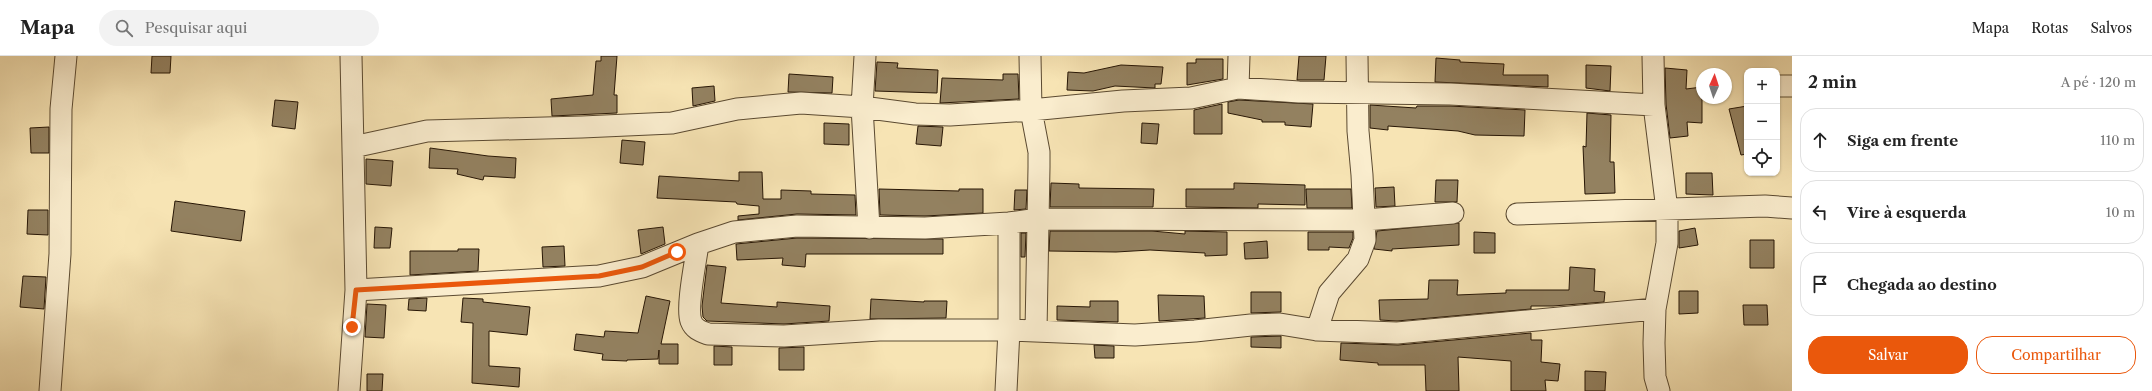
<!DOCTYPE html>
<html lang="pt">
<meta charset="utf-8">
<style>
:root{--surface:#fff;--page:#f2f2f2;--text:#222;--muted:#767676;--line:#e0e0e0;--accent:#ea580c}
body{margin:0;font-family:"Libre Caslon Text",serif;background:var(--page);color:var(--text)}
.controls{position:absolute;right:12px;top:12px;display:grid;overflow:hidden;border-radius:8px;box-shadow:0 1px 3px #0004}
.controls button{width:36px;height:36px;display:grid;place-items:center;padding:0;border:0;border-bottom:1px solid var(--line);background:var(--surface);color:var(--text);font:20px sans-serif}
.compass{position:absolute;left:1696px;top:12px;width:36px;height:36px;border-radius:50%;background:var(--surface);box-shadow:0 1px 3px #0004;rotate:3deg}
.stop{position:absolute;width:12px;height:12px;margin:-9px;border:3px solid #ea580c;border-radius:50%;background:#fff}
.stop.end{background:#ea580c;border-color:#fff;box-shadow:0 1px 4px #0008}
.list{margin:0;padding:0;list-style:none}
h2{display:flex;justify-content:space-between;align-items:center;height:52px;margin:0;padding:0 16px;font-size:17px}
h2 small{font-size:13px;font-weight:400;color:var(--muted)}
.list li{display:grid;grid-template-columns:26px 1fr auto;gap:12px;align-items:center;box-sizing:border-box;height:64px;margin:0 8px 8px;padding:0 8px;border:1px solid var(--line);border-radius:16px}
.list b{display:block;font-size:15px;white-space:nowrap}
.list em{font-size:13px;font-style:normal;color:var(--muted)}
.actions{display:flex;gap:8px;padding:12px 16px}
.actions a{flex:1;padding:9px 0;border:1px solid var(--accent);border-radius:16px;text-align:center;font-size:14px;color:var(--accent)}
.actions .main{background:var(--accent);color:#fff}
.icon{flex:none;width:22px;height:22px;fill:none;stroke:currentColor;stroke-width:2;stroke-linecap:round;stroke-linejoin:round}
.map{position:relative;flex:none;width:1792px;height:335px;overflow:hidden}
header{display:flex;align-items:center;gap:24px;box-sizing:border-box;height:56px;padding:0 20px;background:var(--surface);border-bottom:1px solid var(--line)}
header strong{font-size:19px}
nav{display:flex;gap:22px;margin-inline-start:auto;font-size:14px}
.search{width:280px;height:36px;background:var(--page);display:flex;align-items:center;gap:10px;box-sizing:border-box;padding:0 14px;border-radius:22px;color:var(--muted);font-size:15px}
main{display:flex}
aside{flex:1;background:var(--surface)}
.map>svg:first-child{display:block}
.building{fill:#938160;stroke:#271605}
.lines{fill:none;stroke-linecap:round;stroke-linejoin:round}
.minor-casing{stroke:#5b4a31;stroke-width:23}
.minor{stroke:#faedce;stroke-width:21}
.route{stroke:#ea580c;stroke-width:5}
</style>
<header>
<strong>Mapa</strong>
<div class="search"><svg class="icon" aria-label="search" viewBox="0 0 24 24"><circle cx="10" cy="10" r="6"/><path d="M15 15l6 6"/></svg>Pesquisar aqui</div>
<nav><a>Mapa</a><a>Rotas</a><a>Salvos</a></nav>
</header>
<main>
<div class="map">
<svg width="1792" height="335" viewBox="0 0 1792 335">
<rect width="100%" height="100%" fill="#f7e4b4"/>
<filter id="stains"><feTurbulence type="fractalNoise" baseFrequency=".005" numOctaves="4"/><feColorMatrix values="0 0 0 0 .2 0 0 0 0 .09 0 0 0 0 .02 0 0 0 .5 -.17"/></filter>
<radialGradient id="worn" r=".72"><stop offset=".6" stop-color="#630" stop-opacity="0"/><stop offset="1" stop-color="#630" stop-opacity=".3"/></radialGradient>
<path class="building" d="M 152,0 L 171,0 L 170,17 L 151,17 Z
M 601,0 L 617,0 L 614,39 L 617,39 L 617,57 L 552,60 L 551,43 L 593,39 L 596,5 L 601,5 Z
M 1299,0 L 1326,0 L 1324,24 L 1297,24 Z
M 1436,2 L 1460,4 L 1460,6 L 1504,8 L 1503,19 L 1548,19 L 1548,31 L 1435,26 Z
M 1196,3 L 1223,3 L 1223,23 L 1187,29 L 1187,7 L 1196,7 Z
M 877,6 L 898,7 L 897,12 L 938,14 L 937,37 L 875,35 Z
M 1121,9 L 1163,11 L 1161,28 L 1155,28 L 1155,32 L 1115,30 L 1093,35 L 1067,34 L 1068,16 L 1084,17 Z
M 1586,9 L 1611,10 L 1610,35 L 1586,32 Z
M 1665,12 L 1687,14 L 1686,33 L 1702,31 L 1702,67 L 1687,66 L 1688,80 L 1670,82 L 1666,48 Z
M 789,18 L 833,21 L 832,37 L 788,36 Z
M 1003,18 L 1018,18 L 1019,43 L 940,47 L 942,22 L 1003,24 Z
M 714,30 L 715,45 L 693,50 L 692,32 Z
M 275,44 L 298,46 L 295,73 L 272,70 Z
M 1239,44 L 1313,48 L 1311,71 L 1285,69 L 1285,66 L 1262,66 L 1262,64 L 1228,57 L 1228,46 Z
M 1222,48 L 1222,78 L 1194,78 L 1194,54 Z
M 1370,49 L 1416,52 L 1417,50 L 1450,50 L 1525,54 L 1524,80 L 1475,79 L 1458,75 L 1388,70 L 1388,74 L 1370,72 Z
M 1747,50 L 1747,98 L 1741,99 L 1729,53 Z
M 1587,57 L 1611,59 L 1610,106 L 1614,106 L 1615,137 L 1585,138 L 1583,90 L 1586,91 Z
M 824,67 L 849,68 L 849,89 L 824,88 Z
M 1142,67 L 1159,68 L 1157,88 L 1141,87 Z
M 918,70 L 943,71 L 941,90 L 916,88 Z
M 49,71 L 49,97 L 31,97 L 30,72 Z
M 622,84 L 645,86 L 643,109 L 620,107 Z
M 430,92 L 488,100 L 516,102 L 515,122 L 484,120 L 483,124 L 457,118 L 458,113 L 429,112 Z
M 366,103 L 393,105 L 391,130 L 366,128 Z
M 739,116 L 762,116 L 763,143 L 781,143 L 781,134 L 811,135 L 811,138 L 855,139 L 856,159 L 797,158 L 738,164 L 738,160 L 759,158 L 759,150 L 737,148 L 736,146 L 657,142 L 659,120 L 739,125 Z
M 1686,117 L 1712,117 L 1713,139 L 1686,138 Z
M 1436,124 L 1458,124 L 1457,146 L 1435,146 Z
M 1051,127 L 1079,128 L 1079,132 L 1154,133 L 1153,151 L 1050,151 Z
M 1234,127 L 1305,129 L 1305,149 L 1258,148 L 1258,152 L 1186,151 L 1186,133 L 1234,133 Z
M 1394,131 L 1395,150 L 1376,151 L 1375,132 Z
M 879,133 L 959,135 L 959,133 L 983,133 L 983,157 L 925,160 L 880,159 Z
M 1306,133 L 1351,133 L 1352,152 L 1307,152 Z
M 1015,134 L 1027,134 L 1026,153 L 1014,154 Z
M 175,145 L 245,155 L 241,185 L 171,175 Z
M 28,154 L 48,154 L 48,179 L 27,178 Z
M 1459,167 L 1459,189 L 1392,193 L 1392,195 L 1374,193 L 1377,175 Z
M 375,171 L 392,172 L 390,192 L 374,192 Z
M 663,171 L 665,188 L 641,198 L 638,174 Z
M 1695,172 L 1698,189 L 1679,192 L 1679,175 Z
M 1050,175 L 1152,175 L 1185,178 L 1185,175 L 1227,176 L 1227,199 L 1205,200 L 1205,197 L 1150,194 L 1116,196 L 1049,195 Z
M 1308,176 L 1353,176 L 1353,182 L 1349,192 L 1329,191 L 1329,194 L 1308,194 Z
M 1474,176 L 1495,177 L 1495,197 L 1474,197 Z
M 1021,177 L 1026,177 L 1025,201 L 1021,201 Z
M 797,182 L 943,183 L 943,198 L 806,198 L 805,211 L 782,209 L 783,202 L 737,204 L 736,188 Z
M 1750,184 L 1774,184 L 1774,212 L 1750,212 Z
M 1267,185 L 1268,202 L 1245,203 L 1244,187 Z
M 564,190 L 565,210 L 543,211 L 542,191 Z
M 458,193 L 479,193 L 478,215 L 410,219 L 410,195 L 458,195 Z
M 707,209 L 726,211 L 721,247 L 777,251 L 777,246 L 830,250 L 829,265 L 784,268 L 707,265 L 703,261 L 702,250 Z
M 1570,211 L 1595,213 L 1594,235 L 1605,236 L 1604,246 L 1553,250 L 1531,250 L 1531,253 L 1397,265 L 1380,264 L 1379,244 L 1428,243 L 1429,224 L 1458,224 L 1457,239 L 1506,237 L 1506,234 L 1569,234 Z
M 23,220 L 46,221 L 44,253 L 20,251 Z
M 1679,235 L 1698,235 L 1698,257 L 1679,258 Z
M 1251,236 L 1281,236 L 1281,256 L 1251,257 Z
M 1158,239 L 1204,240 L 1205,262 L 1159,265 Z
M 646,240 L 670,245 L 661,288 L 678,288 L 678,308 L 659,308 L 659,294 L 658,303 L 627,304 L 627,305 L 602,304 L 603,298 L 574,294 L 576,278 L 604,281 L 605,275 L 638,277 Z
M 427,242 L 426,255 L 408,254 L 409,243 Z
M 463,242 L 483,243 L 483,246 L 530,251 L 527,279 L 489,275 L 489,310 L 520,312 L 519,331 L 472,327 L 473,267 L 461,266 Z
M 871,243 L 924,246 L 924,245 L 947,245 L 946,262 L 870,263 Z
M 1090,245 L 1118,245 L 1118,266 L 1057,264 L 1057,250 L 1090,251 Z
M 367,248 L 386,249 L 384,282 L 365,281 Z
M 1743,249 L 1767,249 L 1768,269 L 1744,269 Z
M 1531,277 L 1531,284 L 1542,284 L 1541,306 L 1560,308 L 1558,325 L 1545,324 L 1546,335 L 1511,335 L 1511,305 L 1458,301 L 1459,335 L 1426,335 L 1425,309 L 1378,309 L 1378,307 L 1340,304 L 1341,287 L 1398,289 Z
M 1281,280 L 1281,292 L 1251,291 L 1251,281 Z
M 1094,289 L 1114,290 L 1114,302 L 1095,302 Z
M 714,290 L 732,291 L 732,309 L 714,309 Z
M 804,291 L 804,314 L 779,314 L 779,292 Z
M 1585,315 L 1606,316 L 1605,335 L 1585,335 Z
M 367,318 L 383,318 L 382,335 L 367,335 Z"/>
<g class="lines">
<defs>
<path id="minor" d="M 865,0 L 862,51 L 869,172
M 1030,0 L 1031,54 L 1039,96 L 1039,111 L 1036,275
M 1653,0 L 1654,49 L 1667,154 L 1667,187 L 1655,253 L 1654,287 L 1655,321 L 1659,335
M 1777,30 L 1792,30
M 1238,32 L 1239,0
M 353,91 L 427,75 L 582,71 L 672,67 L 737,53 L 801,47 L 862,51 L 915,58 L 950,59 L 1031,54 L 1123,45 L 1191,42 L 1238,32 L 1299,36 L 1450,38 L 1654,49
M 1517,158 L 1765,150 L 1792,152
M 698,188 C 696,204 686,251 691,265 C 694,273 700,275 708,278 L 784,280 L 879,274 L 1009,274 L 1135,279 L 1195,275 L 1251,269 L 1280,268 L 1317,274 L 1397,277 L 1655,253
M 356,234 L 599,220 L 642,211 L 698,188 L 734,176 L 797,170 L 925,172 L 1009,167 L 1038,163 L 1365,164 L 1453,157
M 1317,274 L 1329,237 L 1358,203 L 1365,184 L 1362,119 L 1358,75 L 1357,0
M 50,335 L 60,198 L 61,53 L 66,0
M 349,335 L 356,234 L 351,0
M 1006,335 L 1009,274 L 1009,167"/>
</defs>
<use href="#minor" class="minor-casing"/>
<use href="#minor" class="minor"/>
</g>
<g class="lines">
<path class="route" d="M 352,271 L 356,234 L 599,220 L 642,211 L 677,196"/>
</g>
<rect width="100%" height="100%" filter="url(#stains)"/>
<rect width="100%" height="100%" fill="url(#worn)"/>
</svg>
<div class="controls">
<button>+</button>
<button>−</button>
<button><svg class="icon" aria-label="locate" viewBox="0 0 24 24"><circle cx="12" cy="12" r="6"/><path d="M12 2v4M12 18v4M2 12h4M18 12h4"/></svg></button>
</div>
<svg class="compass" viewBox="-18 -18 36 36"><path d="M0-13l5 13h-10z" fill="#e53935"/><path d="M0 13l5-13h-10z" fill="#767676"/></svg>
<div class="stop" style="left:677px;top:196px"></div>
<div class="stop end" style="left:352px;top:271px"></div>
</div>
<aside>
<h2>2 min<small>A pé · 120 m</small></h2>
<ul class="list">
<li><svg class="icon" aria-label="ahead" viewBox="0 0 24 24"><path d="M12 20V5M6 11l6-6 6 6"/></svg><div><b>Siga em frente</b></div><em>110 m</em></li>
<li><svg class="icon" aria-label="left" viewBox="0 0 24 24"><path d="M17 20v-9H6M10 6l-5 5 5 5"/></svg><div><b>Vire à esquerda</b></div><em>10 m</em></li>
<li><svg class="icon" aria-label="arrive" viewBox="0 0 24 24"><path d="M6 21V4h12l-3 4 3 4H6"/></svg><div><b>Chegada ao destino</b></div></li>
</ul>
<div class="actions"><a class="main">Salvar</a><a>Compartilhar</a></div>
</aside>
</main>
